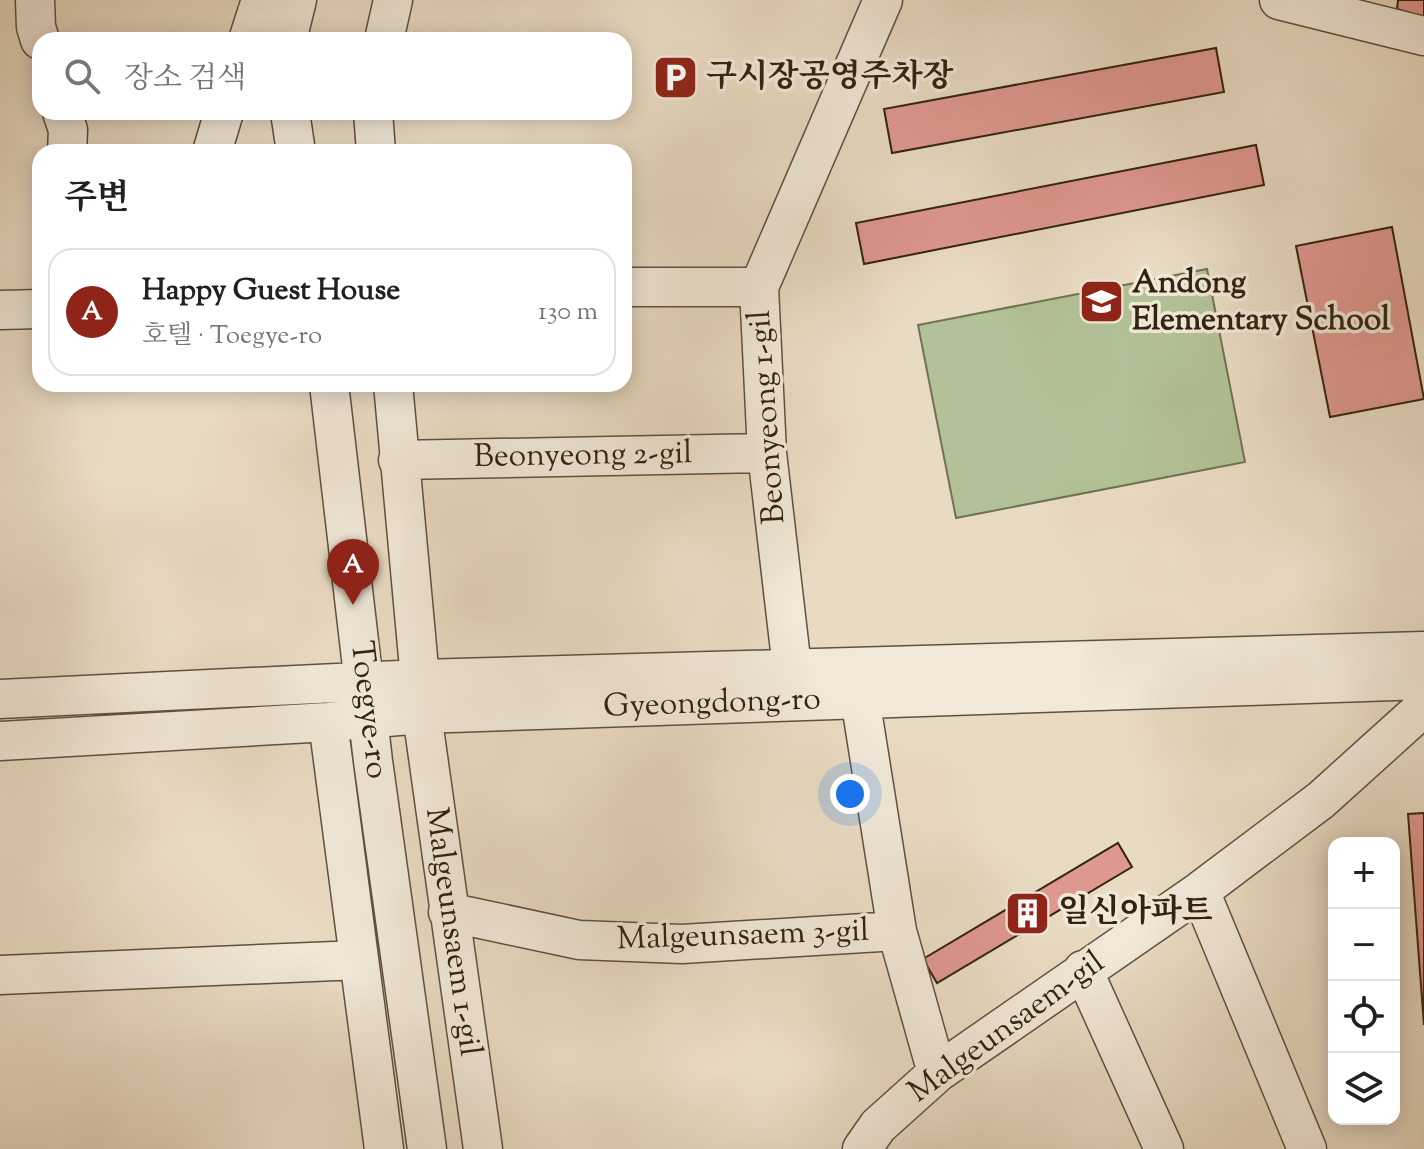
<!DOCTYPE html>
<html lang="ko">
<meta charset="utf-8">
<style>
:root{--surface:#fff;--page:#f6f6f6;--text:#202124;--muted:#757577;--line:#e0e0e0;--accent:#8f2418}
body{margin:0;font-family:"Sorts Mill Goudy","Noto Serif KR",serif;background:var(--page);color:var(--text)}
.controls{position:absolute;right:24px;bottom:24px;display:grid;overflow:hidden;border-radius:16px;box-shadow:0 4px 20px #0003}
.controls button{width:72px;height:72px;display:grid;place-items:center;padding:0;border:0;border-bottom:2px solid var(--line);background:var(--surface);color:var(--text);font:40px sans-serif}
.you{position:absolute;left:850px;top:794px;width:28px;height:28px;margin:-20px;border:6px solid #fff;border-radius:50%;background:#1a73e8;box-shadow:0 0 0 12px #1a73e833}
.badge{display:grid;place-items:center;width:52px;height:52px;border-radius:50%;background:var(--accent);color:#fff;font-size:26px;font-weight:700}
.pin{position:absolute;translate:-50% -66px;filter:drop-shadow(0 2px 4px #0008)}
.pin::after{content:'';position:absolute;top:42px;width:28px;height:24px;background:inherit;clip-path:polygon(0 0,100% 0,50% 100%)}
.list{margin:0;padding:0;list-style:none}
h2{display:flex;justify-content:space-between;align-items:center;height:104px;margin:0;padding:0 32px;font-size:34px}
h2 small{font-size:26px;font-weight:400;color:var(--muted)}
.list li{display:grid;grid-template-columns:52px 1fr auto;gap:24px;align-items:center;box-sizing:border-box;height:128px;margin:0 16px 16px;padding:0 16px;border:2px solid var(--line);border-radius:24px}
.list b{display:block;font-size:30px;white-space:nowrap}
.list p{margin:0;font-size:26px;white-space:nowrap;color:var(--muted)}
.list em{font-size:26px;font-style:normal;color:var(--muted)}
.icon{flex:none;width:44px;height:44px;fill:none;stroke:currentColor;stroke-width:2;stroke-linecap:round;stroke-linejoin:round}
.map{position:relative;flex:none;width:1424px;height:1149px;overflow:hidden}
.search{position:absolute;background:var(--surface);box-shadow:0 4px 20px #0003;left:32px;top:32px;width:600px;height:88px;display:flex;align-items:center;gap:20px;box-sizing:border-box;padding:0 28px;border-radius:24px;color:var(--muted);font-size:30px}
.panel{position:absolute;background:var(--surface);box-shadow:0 4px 20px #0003;left:32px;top:144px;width:600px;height:248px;border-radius:24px}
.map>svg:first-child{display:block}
.green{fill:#b2c197;stroke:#727254;stroke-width:2}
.building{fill:#df988f;stroke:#322211;stroke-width:2}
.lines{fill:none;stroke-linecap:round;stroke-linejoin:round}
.minor-casing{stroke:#60503e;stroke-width:41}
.minor{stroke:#f1e8d8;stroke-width:38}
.labels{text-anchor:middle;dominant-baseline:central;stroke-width:7;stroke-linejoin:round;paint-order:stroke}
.poi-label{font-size:32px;font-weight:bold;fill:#322211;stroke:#f1e8d8;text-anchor:start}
.street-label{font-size:32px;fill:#322211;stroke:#f1e8d8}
</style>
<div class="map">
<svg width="1424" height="1149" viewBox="0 0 1424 1149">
<rect width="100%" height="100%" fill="#e9dbc3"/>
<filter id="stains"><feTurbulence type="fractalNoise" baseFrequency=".0025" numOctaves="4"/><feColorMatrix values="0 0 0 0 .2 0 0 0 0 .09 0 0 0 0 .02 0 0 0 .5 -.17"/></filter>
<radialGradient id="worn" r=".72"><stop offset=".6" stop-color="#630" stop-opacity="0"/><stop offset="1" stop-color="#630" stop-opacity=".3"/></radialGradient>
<path class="green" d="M 1207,269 L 1245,462 L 956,518 L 918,325 Z"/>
<path class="building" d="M 1398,0 L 1424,0 L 1424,17 L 1397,9 Z
M 1216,48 L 1224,92 L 892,153 L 884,109 Z
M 1256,145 L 1264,185 L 864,264 L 856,223 Z
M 1392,227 L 1424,399 L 1330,417 L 1296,246 Z
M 1424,813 L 1424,1025 L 1408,814 Z
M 1118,843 L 1132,867 L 937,983 L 923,959 Z"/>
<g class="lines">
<defs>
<path id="minor" d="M 35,0 L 36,27 L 40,40
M 1279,0 L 1424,36
M 248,40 L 261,0
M 287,40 L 297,0
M 384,40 L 393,0
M 62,112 L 68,130 L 67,152
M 290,112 L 296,152
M 373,112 L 376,152
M 212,152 L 224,112
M 624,287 L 759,287
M 0,310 L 40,309
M 329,384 L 373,761 L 427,1149
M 393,384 L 420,679
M 398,460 L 767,453
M 792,668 L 767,453 L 759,287 L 883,0
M 860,698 L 897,931 L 937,1073
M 0,699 L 420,679 L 1424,651
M 422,714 L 483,1149
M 328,722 L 384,1149
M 0,741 L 328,722 L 422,714 L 1424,680
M 1200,891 L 1307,1149
M 448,912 L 579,940 L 682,944 L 897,931
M 1083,970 L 1164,1149
M 0,975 L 359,960
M 862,1149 L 878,1126 L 937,1073 L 1200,891 L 1321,800 L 1424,707"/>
</defs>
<use href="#minor" class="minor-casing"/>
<use href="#minor" class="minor"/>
</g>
<defs>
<symbol id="parking-square" viewBox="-11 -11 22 22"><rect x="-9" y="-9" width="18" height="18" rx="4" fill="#8f2418" stroke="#f1e8d8"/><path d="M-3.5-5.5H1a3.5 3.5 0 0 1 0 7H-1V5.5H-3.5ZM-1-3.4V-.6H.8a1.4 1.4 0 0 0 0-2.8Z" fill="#fff"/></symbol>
<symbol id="school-square" viewBox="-11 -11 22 22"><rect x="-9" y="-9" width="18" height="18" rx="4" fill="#8f2418" stroke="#f1e8d8"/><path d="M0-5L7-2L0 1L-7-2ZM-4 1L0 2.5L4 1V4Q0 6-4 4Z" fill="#fff"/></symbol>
<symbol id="building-square" viewBox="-11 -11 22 22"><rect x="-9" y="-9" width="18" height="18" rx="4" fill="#8f2418" stroke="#f1e8d8"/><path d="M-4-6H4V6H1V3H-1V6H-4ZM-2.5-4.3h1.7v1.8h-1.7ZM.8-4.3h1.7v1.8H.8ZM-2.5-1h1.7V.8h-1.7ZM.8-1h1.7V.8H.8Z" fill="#fff"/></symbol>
</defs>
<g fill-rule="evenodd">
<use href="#parking-square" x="650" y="52" width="51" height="51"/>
<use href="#school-square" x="1076" y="276" width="51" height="51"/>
<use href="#building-square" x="1002" y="888" width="51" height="51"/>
</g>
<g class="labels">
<g class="poi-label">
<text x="706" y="78">구시장공영주차장</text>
<text x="1132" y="284">Andong<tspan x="1132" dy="37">Elementary School</tspan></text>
<text x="1058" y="913">일신아파트</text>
</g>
<g class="street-label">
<text transform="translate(768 417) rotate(-94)">Beonyeong 1-gil</text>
<text transform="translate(583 456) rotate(-1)">Beonyeong 2-gil</text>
<text transform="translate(712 704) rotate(-2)">Gyeongdong-ro</text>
<text transform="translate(368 710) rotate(83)">Toegye-ro</text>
<text transform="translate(452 932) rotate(82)">Malgeunsaem 1-gil</text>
<text transform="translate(743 936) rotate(-2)">Malgeunsaem 3-gil</text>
<text transform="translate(1007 1028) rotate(-36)">Malgeunsaem-gil</text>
</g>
</g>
<rect width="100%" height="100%" filter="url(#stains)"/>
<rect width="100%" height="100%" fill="url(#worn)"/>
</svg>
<div class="controls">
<button>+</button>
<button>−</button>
<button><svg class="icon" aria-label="locate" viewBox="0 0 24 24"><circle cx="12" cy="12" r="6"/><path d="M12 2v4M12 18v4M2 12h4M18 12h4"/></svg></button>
<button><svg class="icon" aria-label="layers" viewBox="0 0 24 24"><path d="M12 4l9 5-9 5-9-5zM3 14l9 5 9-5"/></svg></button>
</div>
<div class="you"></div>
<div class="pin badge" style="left:353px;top:605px">A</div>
<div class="search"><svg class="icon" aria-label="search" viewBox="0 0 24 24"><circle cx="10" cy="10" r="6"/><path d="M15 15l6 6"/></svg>장소 검색</div>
<section class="panel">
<h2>주변<small></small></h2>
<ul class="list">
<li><span class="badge">A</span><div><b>Happy Guest House</b><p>호텔 · Toegye-ro</p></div><em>130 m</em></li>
</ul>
</section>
</div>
